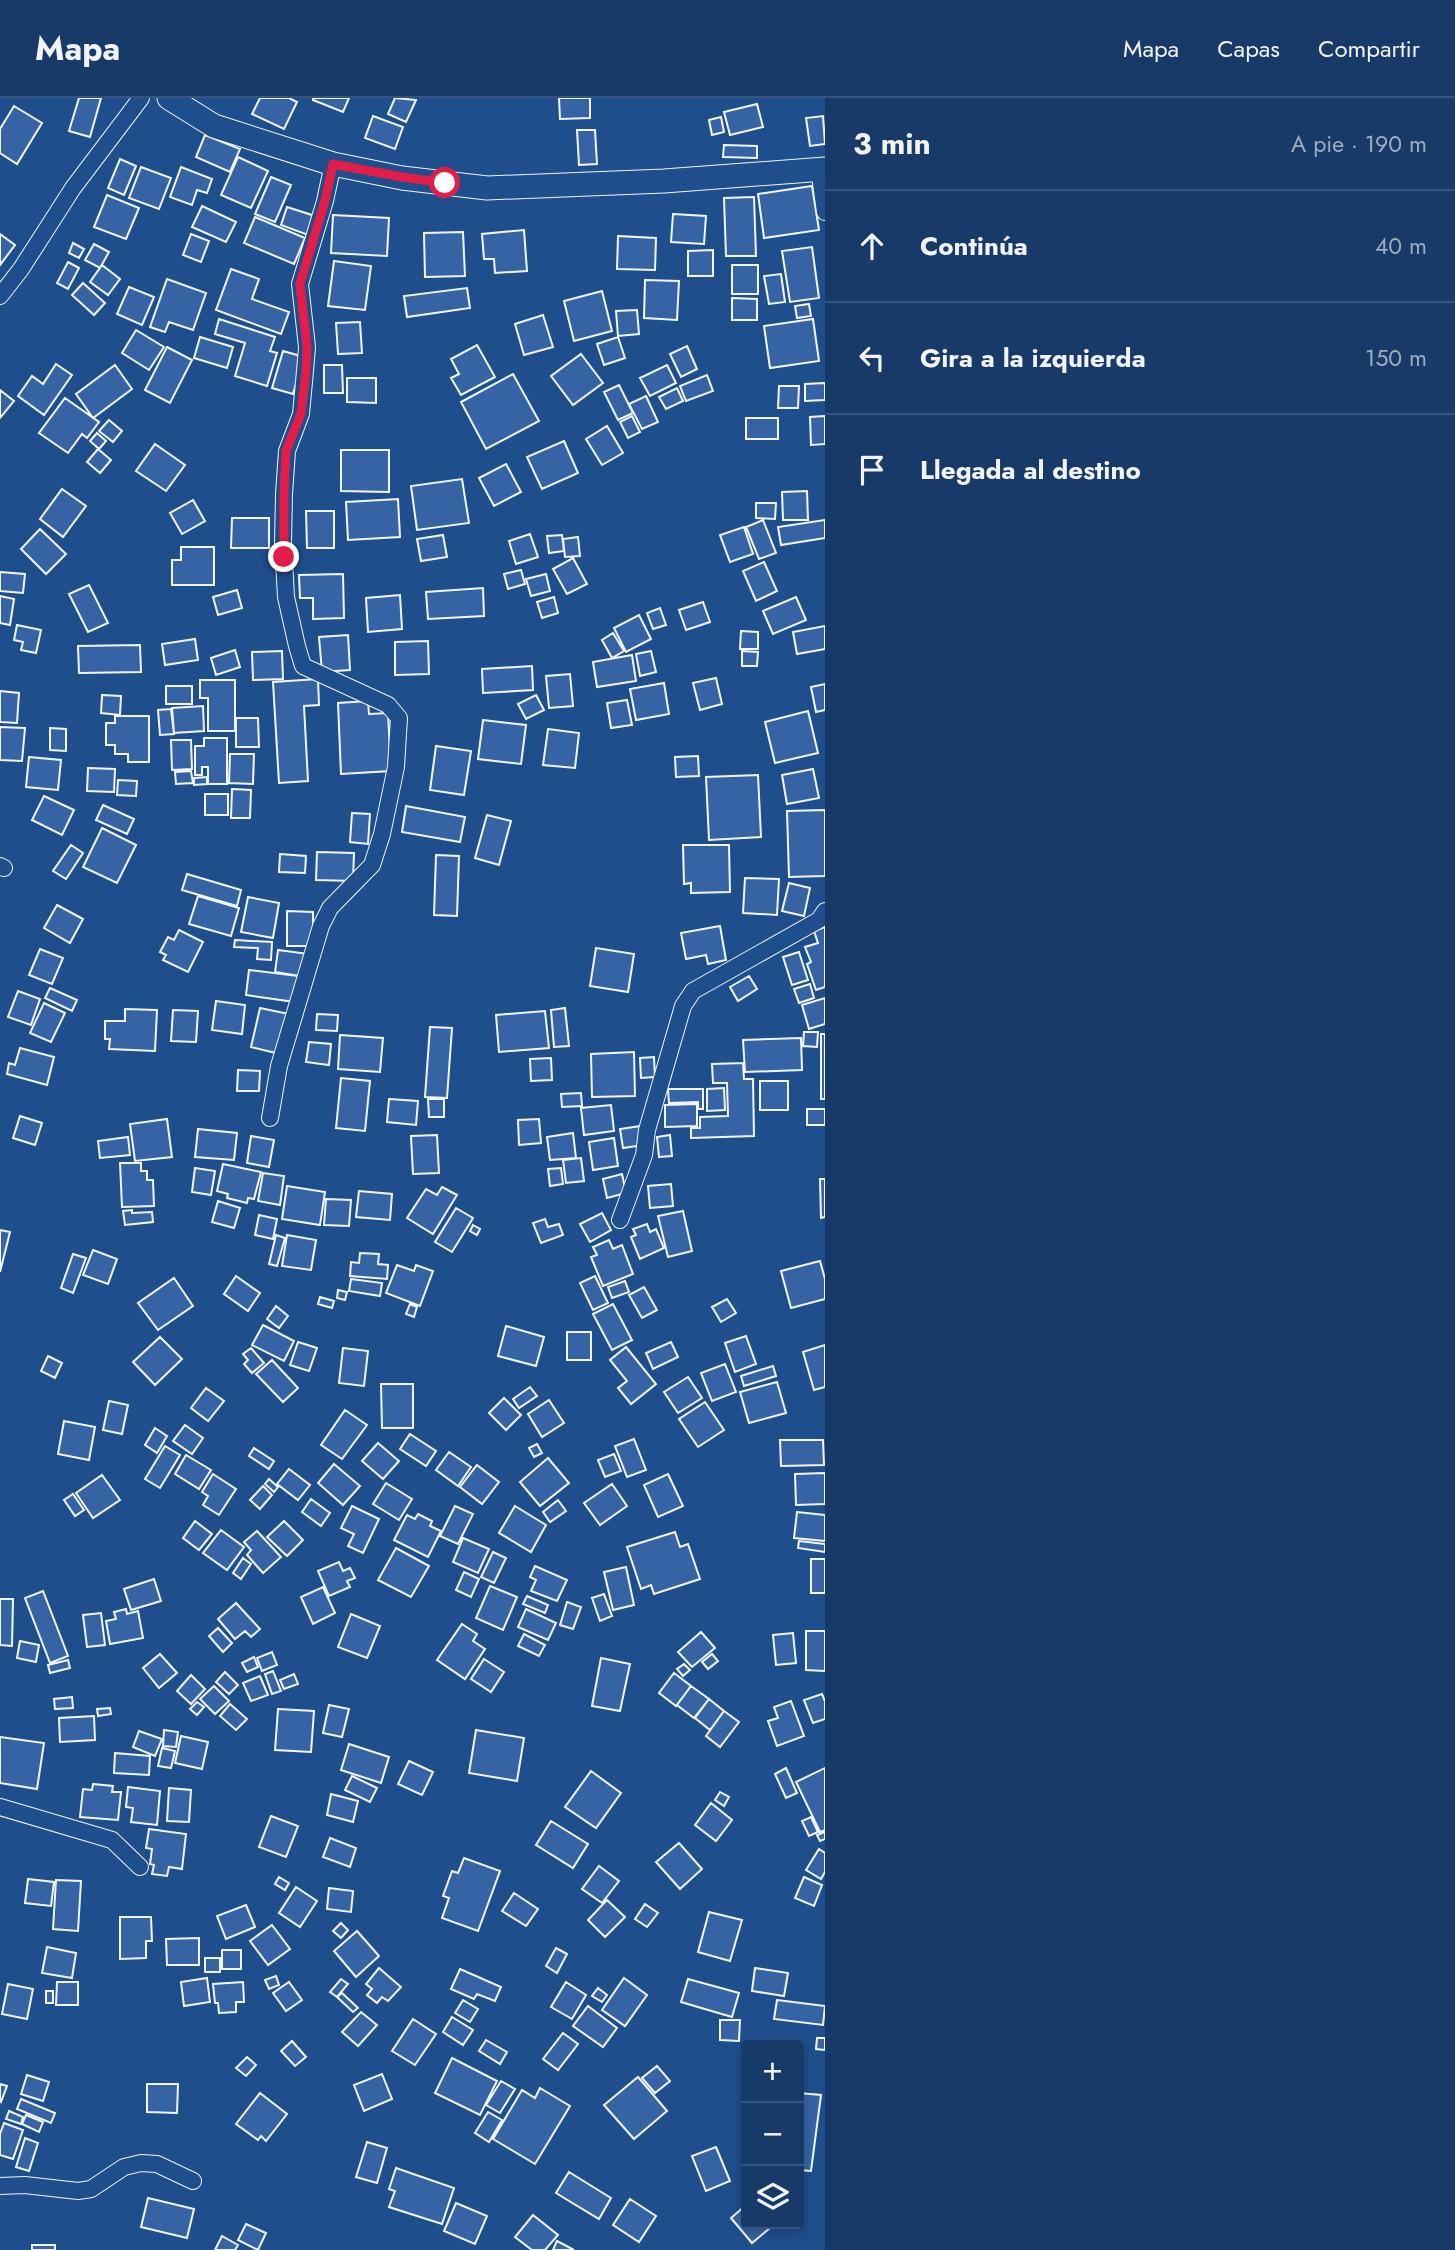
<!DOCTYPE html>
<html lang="es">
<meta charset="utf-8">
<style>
:root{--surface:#173a69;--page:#20416f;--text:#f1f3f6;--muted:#9eadc0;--line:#36547d}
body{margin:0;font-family:Jost,sans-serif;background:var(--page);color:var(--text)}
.controls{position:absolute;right:21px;bottom:21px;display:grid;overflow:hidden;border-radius:7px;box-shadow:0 4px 10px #0003}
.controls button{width:63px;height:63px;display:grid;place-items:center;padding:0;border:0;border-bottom:2px solid var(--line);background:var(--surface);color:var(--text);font:35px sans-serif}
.stop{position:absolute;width:21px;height:21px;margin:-16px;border:5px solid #e11d48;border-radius:50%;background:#fff}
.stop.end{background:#e11d48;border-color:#fff;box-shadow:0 2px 7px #0008}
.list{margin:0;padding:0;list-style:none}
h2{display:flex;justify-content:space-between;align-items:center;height:91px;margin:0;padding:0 28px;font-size:30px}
h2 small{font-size:23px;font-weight:400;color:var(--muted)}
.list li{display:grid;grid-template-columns:46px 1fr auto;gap:21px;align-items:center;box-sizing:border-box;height:112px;padding:0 28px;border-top:2px solid var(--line)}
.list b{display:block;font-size:26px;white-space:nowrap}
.list em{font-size:23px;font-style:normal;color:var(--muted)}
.icon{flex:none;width:38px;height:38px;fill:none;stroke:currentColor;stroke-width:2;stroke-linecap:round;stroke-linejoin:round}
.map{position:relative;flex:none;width:825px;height:2152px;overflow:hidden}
header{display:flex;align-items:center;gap:42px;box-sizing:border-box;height:98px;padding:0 35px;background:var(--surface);border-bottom:2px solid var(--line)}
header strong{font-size:33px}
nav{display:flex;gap:38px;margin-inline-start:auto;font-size:24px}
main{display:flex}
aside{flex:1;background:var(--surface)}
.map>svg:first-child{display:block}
.building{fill:#3563a3;stroke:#f2f6ff;stroke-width:2}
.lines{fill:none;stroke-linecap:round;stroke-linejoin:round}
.street-casing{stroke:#f2f6ff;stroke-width:18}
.secondary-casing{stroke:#f2f6ff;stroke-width:25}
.street{stroke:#1f4e8c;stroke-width:16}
.secondary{stroke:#1f4e8c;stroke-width:23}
.route{stroke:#e11d48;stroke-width:9}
</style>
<header>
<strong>Mapa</strong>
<nav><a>Mapa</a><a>Capas</a><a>Compartir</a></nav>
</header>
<main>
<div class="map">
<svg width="825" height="2152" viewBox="0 0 825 2152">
<rect width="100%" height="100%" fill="#1f4e8c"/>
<path class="building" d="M 79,0 L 101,0 L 90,39 L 69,33 Z
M 260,0 L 289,0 L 297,4 L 284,31 L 252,16 Z
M 313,0 L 349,0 L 343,14 L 313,2 Z
M 395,0 L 416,2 L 406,24 L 388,16 Z
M 559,0 L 590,0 L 590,20 L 560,21 Z
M 757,6 L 763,29 L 730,37 L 724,14 Z
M 14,8 L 42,25 L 17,66 L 0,55 L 0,31 Z
M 373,18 L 403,29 L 395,51 L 365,40 Z
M 823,18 L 825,46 L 810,48 L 806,20 Z
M 721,19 L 724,34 L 712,37 L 709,22 Z
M 577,32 L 595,32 L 597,66 L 579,67 Z
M 205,37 L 240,51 L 230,74 L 196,59 Z
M 724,47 L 757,48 L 757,60 L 723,59 Z
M 238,59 L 268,73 L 251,110 L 221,97 Z
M 120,61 L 136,68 L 124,97 L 108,90 Z
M 141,69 L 171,80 L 159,111 L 129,100 Z
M 181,69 L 212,81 L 207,95 L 197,92 L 192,107 L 170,99 Z
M 271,79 L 291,87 L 275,124 L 255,116 Z
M 812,88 L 819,132 L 764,140 L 758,96 Z
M 107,97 L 139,110 L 126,141 L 94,129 Z
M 754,99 L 756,158 L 726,158 L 724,100 Z
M 202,108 L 236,124 L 226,144 L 192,129 Z
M 287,109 L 315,118 L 308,137 L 281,127 Z
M 673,116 L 706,118 L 704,146 L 671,144 Z
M 333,117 L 389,120 L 387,158 L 331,155 Z
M 255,119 L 305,140 L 294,166 L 244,145 Z
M 524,132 L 527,173 L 495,175 L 494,161 L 484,161 L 482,136 Z
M 463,134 L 465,178 L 425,179 L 424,135 Z
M 0,136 L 15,147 L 0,167 Z
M 191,136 L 209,143 L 201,164 L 183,157 Z
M 618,138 L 656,140 L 655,172 L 617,171 Z
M 73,145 L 84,151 L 79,160 L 69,155 Z
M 94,146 L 109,154 L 100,170 L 85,162 Z
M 812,149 L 819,200 L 790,204 L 782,153 Z
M 713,152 L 713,178 L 688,178 L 688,153 Z
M 334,163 L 371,168 L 365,212 L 328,208 Z
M 68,164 L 79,170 L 68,191 L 57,185 Z
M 102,167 L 120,181 L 108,197 L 90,184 Z
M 732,167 L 758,167 L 758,196 L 732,196 Z
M 231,171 L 259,181 L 252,201 L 289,214 L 281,236 L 216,212 Z
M 781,176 L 785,204 L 769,206 L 764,178 Z
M 167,181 L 206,195 L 193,232 L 169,224 L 165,234 L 150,229 Z
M 645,182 L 679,183 L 677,222 L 644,220 Z
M 83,185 L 105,205 L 94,217 L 72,197 Z
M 129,189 L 154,199 L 142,227 L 117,216 Z
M 467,190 L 470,210 L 407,219 L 404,198 Z
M 602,193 L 612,233 L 574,243 L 564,203 Z
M 732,200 L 757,201 L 757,222 L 732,222 Z
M 809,206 L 811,218 L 797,220 L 795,208 Z
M 637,212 L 639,236 L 618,238 L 616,213 Z
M 543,217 L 553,249 L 524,257 L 515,226 Z
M 219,221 L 275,239 L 270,253 L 277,255 L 267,288 L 235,278 L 245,245 L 215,236 Z
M 813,221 L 819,263 L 770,270 L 764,228 Z
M 360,224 L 362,255 L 338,256 L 336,225 Z
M 136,232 L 164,249 L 149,272 L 122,255 Z
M 200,239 L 233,249 L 227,270 L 194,260 Z
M 618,239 L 625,260 L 604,267 L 597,246 Z
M 477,247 L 495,279 L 461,297 L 451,280 L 459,276 L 451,261 Z
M 687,248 L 697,271 L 681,279 L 670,256 Z
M 167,249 L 192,262 L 170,305 L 145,292 Z
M 283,253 L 304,259 L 293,296 L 272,290 Z
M 581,256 L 603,285 L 573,307 L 551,278 Z
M 56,266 L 72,277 L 44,317 L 18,298 L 32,278 L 43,286 Z
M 115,267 L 132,291 L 93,320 L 76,296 Z
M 324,267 L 342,267 L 343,295 L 324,295 Z
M 667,267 L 676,285 L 650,298 L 640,280 Z
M 513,276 L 539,323 L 486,351 L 461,304 Z
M 707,277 L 713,293 L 686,303 L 680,288 Z
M 347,280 L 376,280 L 376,305 L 347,304 Z
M 825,285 L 825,302 L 805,303 L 805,286 Z
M 619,287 L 633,315 L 618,322 L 604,294 Z
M 779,288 L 799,288 L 798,310 L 778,310 Z
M 677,290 L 683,303 L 666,311 L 659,299 Z
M 0,292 L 14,303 L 0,320 Z
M 646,298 L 658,324 L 642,331 L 629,306 Z
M 65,300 L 99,324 L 87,340 L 82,336 L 68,355 L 39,335 Z
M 632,318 L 640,334 L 628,340 L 620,324 Z
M 825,318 L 825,346 L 811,347 L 810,319 Z
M 746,320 L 778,320 L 778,341 L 746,341 Z
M 109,322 L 122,333 L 113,344 L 99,333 Z
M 607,328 L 623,355 L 602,367 L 586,341 Z
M 97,335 L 106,343 L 99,351 L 90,343 Z
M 564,343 L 578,375 L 542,391 L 527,359 Z
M 155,346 L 185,367 L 166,393 L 136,373 Z
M 98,351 L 111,362 L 100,375 L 87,364 Z
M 341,352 L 389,352 L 389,394 L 341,393 Z
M 506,366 L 521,394 L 494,408 L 479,380 Z
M 462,381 L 469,425 L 417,432 L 411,388 Z
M 62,391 L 86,408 L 63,439 L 40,421 Z
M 807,393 L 808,422 L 783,422 L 782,394 Z
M 398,401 L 400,439 L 348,442 L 346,404 Z
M 193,402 L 205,423 L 182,436 L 170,415 Z
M 756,405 L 776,405 L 775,421 L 756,420 Z
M 306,413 L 334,413 L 334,450 L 307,450 Z
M 232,420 L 269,420 L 269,450 L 231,450 Z
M 763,422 L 776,455 L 759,461 L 746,429 Z
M 825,422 L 825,440 L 781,447 L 778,429 Z
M 744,429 L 753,456 L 730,464 L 720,437 Z
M 40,431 L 66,456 L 46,476 L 21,451 Z
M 530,436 L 538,459 L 516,466 L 509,443 Z
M 443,437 L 447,459 L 421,463 L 417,441 Z
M 562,437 L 564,453 L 549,455 L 547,438 Z
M 578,439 L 580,458 L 565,459 L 563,441 Z
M 181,449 L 214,449 L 214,487 L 172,487 L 172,462 L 181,462 Z
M 573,460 L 587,486 L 567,496 L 553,471 Z
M 764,464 L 777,493 L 756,503 L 743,473 Z
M 521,472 L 525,486 L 508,491 L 504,476 Z
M 0,474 L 25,476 L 23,495 L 0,493 Z
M 343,476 L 344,520 L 313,521 L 313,500 L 300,500 L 299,477 Z
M 546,476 L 550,493 L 531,498 L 526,481 Z
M 89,487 L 108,525 L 88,534 L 69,496 Z
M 483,490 L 484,518 L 428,521 L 426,494 Z
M 237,492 L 242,510 L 218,517 L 213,499 Z
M 400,497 L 402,531 L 368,534 L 366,500 Z
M 0,498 L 14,501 L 10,527 L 0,525 Z
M 554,499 L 558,515 L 542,520 L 537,504 Z
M 796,499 L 806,522 L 773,536 L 763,513 Z
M 703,504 L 710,524 L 686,532 L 679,512 Z
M 660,510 L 666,527 L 653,531 L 647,515 Z
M 639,517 L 651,541 L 626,554 L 614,530 Z
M 17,527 L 41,532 L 36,555 L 21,552 L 23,544 L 14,542 Z
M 825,528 L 825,551 L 797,556 L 793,534 Z
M 741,533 L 758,534 L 758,551 L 740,551 Z
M 613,535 L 624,553 L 612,560 L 602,542 Z
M 348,537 L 350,572 L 322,574 L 319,539 Z
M 195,541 L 198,562 L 165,567 L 162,546 Z
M 428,543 L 429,576 L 395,577 L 395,544 Z
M 140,547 L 141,574 L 79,575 L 78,548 Z
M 235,552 L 240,569 L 216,577 L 211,560 Z
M 282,553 L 283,581 L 253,582 L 252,554 Z
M 651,553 L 656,574 L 640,578 L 636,556 Z
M 742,553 L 758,554 L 757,568 L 742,568 Z
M 632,557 L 636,583 L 597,589 L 593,564 Z
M 532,568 L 533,592 L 483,595 L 482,571 Z
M 570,576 L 573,608 L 549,610 L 546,578 Z
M 716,580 L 722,606 L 700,612 L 693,585 Z
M 318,581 L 319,607 L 304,608 L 308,683 L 279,685 L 273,584 Z
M 200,582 L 235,582 L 235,633 L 208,633 L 208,600 L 200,600 Z
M 664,585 L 669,616 L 636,622 L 630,591 Z
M 825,586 L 825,612 L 816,614 L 811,589 Z
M 166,588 L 192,588 L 192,606 L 166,606 Z
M 0,593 L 19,595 L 17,625 L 0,624 Z
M 102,597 L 121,598 L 120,617 L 101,615 Z
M 536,597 L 544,612 L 526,621 L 518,606 Z
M 627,602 L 632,627 L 611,630 L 607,605 Z
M 368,603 L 369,616 L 388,615 L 391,673 L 341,676 L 338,605 Z
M 203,608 L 204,633 L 174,635 L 172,610 Z
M 171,611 L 174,636 L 160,637 L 158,612 Z
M 808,613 L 818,655 L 775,665 L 765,624 Z
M 115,618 L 149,618 L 149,664 L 128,664 L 128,656 L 115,656 L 115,647 L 106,647 L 106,625 L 115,625 Z
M 236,620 L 258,620 L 259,649 L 236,649 Z
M 483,622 L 526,627 L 521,666 L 478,661 Z
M 0,629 L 25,630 L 22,663 L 0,662 Z
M 50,630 L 66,631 L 66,653 L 50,652 Z
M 548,631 L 579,635 L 575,670 L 543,667 Z
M 204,640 L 227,640 L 227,686 L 208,686 L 208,669 L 202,669 L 202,677 L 195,677 L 195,648 L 204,648 Z
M 171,642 L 191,642 L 192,671 L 172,672 Z
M 436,648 L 471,653 L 464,697 L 430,692 Z
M 230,656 L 254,656 L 253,686 L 229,685 Z
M 698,658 L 699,678 L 676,679 L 675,659 Z
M 29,659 L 61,662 L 58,692 L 26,689 Z
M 88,670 L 115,671 L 114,694 L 87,693 Z
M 813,671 L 819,700 L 787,706 L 782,677 Z
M 191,673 L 193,685 L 176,686 L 175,674 Z
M 758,677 L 761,739 L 709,742 L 706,679 Z
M 207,679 L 207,686 L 194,687 L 194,680 Z
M 118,682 L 137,683 L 136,698 L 117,697 Z
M 232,691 L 251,692 L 250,720 L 231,720 Z
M 205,696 L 228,696 L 228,717 L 205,717 Z
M 44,698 L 74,712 L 62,737 L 32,722 Z
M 103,707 L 134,721 L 127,736 L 96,722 Z
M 406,708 L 465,719 L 460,744 L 402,734 Z
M 825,712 L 825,778 L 789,779 L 787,713 Z
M 352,715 L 370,716 L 368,746 L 350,744 Z
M 487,717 L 511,723 L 499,767 L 475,760 Z
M 102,730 L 136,747 L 117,785 L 83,769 Z
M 71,747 L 83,755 L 66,781 L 53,773 Z
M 683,747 L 729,747 L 730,794 L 691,795 L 691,785 L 684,786 Z
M 317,754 L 354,755 L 353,783 L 316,782 Z
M 280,756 L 306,758 L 305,775 L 279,774 Z
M 436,757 L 459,758 L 457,818 L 434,817 Z
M 187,776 L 241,792 L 237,808 L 182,792 Z
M 745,780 L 779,781 L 777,817 L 743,815 Z
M 789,785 L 810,790 L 804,818 L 782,813 Z
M 198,798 L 239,810 L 231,838 L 189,826 Z
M 248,799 L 279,805 L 273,840 L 241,834 Z
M 57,807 L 83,821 L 70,845 L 44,830 Z
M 287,813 L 313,814 L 313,848 L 287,848 Z
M 720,828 L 726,862 L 708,866 L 706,857 L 686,861 L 681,835 Z
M 825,829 L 825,889 L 816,892 L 807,866 L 811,864 L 805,849 L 818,845 L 814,833 Z
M 179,832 L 203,844 L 188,874 L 163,862 L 166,857 L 160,854 L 168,839 L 174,842 Z
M 235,842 L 272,844 L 271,862 L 257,861 L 258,850 L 234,849 Z
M 596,850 L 634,856 L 628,894 L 590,888 Z
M 40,851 L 63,860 L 52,886 L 29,877 Z
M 278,852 L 309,856 L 306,879 L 275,874 Z
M 799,854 L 808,882 L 792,887 L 783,859 Z
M 249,872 L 298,878 L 295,904 L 246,897 Z
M 749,878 L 757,891 L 738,903 L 730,889 Z
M 810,886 L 814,900 L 799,905 L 794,891 Z
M 50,890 L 77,902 L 72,913 L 45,900 Z
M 18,893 L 40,901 L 31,927 L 8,919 Z
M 825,900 L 825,926 L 809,931 L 802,907 Z
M 216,903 L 245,907 L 242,936 L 212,932 Z
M 44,905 L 65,915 L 51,944 L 30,935 Z
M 260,910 L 289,916 L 280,956 L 251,949 Z
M 565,910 L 569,948 L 554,949 L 551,912 Z
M 125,911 L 157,912 L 155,953 L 109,951 L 110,941 L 105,941 L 105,923 L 125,923 Z
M 173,912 L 198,913 L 196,944 L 171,943 Z
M 545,913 L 549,950 L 499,954 L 496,917 Z
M 317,916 L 338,917 L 337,933 L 316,932 Z
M 430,929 L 452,930 L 447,1000 L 425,999 Z
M 804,934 L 818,934 L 817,949 L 803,948 Z
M 821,936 L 825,936 L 825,1001 L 821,1001 Z
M 340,937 L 383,940 L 380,974 L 338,971 Z
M 801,940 L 802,972 L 745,974 L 743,942 Z
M 309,944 L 331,946 L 329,967 L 306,964 Z
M 20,950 L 54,959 L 47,987 L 7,976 L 9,965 L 15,967 Z
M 634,954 L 635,998 L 592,999 L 591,956 Z
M 654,959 L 655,979 L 641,980 L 640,960 Z
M 551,960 L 552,982 L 531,983 L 530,961 Z
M 743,965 L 744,981 L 753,981 L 754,1038 L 691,1040 L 691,1030 L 700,1030 L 700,1019 L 728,1018 L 727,985 L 713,985 L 712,966 Z
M 238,972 L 260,973 L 259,993 L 237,993 Z
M 341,980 L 370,983 L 365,1033 L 336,1030 Z
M 760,983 L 788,983 L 788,1012 L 760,1012 Z
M 724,990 L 725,1012 L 707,1013 L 707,991 Z
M 668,991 L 703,991 L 703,1011 L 698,1011 L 698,1004 L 669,1005 Z
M 581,995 L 582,1008 L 562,1009 L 561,996 Z
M 389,1001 L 418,1003 L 416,1027 L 387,1024 Z
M 428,1001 L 444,1001 L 444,1019 L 429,1019 Z
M 697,1006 L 697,1028 L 665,1029 L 665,1007 Z
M 611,1007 L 614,1033 L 584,1037 L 581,1010 Z
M 807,1011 L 825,1011 L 825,1027 L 807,1027 Z
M 20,1018 L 42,1025 L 35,1047 L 13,1040 Z
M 167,1021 L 172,1059 L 135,1063 L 130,1026 Z
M 539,1021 L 541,1045 L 519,1047 L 518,1022 Z
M 641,1028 L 644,1047 L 623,1050 L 620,1031 Z
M 198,1031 L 237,1035 L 234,1062 L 195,1059 Z
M 573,1035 L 576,1060 L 550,1062 L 547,1039 Z
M 437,1037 L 439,1075 L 413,1076 L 411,1038 Z
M 670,1037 L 672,1058 L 659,1059 L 657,1039 Z
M 251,1038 L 274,1042 L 269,1069 L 247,1065 Z
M 128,1039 L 130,1057 L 100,1060 L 98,1043 Z
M 614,1040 L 618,1068 L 593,1072 L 589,1044 Z
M 581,1060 L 584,1083 L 566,1085 L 563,1062 Z
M 120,1065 L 141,1065 L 141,1073 L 147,1073 L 147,1082 L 153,1082 L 154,1108 L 122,1109 Z
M 223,1066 L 261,1074 L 254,1101 L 248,1100 L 247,1105 L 227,1100 L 228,1096 L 217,1093 Z
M 195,1070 L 215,1073 L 211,1097 L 192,1094 Z
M 561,1070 L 563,1086 L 550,1088 L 548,1071 Z
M 263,1075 L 284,1078 L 280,1107 L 258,1103 Z
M 622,1076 L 626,1095 L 607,1100 L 603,1081 Z
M 820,1081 L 825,1081 L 825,1119 L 821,1120 Z
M 671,1086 L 673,1108 L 650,1110 L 648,1088 Z
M 287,1088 L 325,1094 L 320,1127 L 282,1121 Z
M 442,1089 L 457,1097 L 433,1136 L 407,1120 L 426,1091 L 437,1097 Z
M 359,1093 L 392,1096 L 390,1122 L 356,1119 Z
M 326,1101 L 351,1102 L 349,1128 L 324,1127 Z
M 218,1103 L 240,1110 L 234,1130 L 212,1124 Z
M 456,1110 L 473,1120 L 452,1154 L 435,1144 Z
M 132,1112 L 132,1115 L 152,1114 L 153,1124 L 125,1127 L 123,1113 Z
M 683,1113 L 692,1153 L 668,1159 L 658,1118 Z
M 602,1115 L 611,1132 L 590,1144 L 580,1126 Z
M 259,1117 L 277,1121 L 273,1141 L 255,1137 Z
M 545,1121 L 548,1129 L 559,1126 L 563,1137 L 541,1145 L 533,1125 Z
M 647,1126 L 650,1134 L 656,1131 L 664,1150 L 640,1161 L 631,1139 L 636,1137 L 633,1131 Z
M 473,1127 L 480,1131 L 477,1137 L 470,1133 Z
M 0,1132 L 10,1134 L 0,1174 Z
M 276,1137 L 285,1140 L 277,1168 L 269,1166 Z
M 287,1137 L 316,1142 L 311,1172 L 282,1168 Z
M 609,1142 L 613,1151 L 622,1147 L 633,1176 L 603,1188 L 591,1159 L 597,1157 L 593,1149 Z
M 93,1152 L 117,1161 L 108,1186 L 83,1177 Z
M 360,1155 L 379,1156 L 378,1166 L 388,1167 L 387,1181 L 350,1178 L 351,1164 L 359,1165 Z
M 73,1156 L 86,1160 L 73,1195 L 61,1190 Z
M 820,1163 L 825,1181 L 825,1201 L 791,1210 L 781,1173 Z
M 397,1167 L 414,1173 L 416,1167 L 433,1173 L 420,1208 L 386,1195 Z
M 236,1178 L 260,1195 L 248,1213 L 224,1196 Z
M 595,1178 L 608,1205 L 593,1212 L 580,1185 Z
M 174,1180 L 193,1208 L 158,1232 L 138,1205 Z
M 351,1181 L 382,1185 L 380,1198 L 349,1193 Z
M 625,1183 L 629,1194 L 612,1200 L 608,1189 Z
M 644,1189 L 657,1212 L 642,1220 L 629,1197 Z
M 338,1192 L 347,1194 L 345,1202 L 337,1200 Z
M 320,1199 L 334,1203 L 332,1210 L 318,1206 Z
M 727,1201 L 736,1215 L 721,1224 L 712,1209 Z
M 410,1206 L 417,1209 L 414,1219 L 406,1216 Z
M 613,1206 L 632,1242 L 612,1252 L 593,1216 Z
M 276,1208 L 288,1218 L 279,1230 L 267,1221 Z
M 263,1227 L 294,1243 L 284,1263 L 252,1247 Z
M 506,1228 L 544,1239 L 536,1268 L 498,1258 Z
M 567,1234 L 591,1234 L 591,1262 L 567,1262 Z
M 746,1238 L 756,1266 L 735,1274 L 725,1245 Z
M 160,1239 L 182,1261 L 155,1287 L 133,1264 Z
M 298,1244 L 317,1250 L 309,1273 L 290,1267 Z
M 671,1244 L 678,1259 L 653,1271 L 646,1255 Z
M 825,1247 L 825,1289 L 814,1292 L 803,1254 Z
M 626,1249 L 656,1286 L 631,1306 L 618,1290 L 627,1283 L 610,1262 Z
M 251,1250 L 264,1265 L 252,1275 L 244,1266 L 248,1262 L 243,1256 Z
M 343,1250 L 368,1253 L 364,1288 L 339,1285 Z
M 48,1258 L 62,1265 L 55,1280 L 41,1273 Z
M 272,1262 L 298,1290 L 283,1304 L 256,1276 Z
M 725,1266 L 736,1294 L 712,1303 L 701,1275 Z
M 773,1268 L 776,1278 L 744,1288 L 741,1278 Z
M 688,1279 L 702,1300 L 678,1315 L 664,1294 Z
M 777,1284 L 786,1315 L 749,1325 L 740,1294 Z
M 381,1286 L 413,1286 L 413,1330 L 382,1330 Z
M 530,1289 L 537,1298 L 519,1310 L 513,1301 Z
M 206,1290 L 224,1303 L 208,1323 L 191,1310 Z
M 504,1300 L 521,1317 L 506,1332 L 489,1315 Z
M 549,1302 L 564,1325 L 542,1339 L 528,1316 Z
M 109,1303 L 128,1307 L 122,1336 L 103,1332 Z
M 705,1304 L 724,1332 L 698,1349 L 679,1321 Z
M 345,1312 L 367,1327 L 342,1361 L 321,1347 Z
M 64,1323 L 95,1329 L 89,1362 L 58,1356 Z
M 185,1327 L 203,1340 L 192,1356 L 173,1343 Z
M 155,1330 L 167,1338 L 157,1355 L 145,1347 Z
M 410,1336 L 436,1353 L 426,1368 L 400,1351 Z
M 634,1341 L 646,1372 L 627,1379 L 615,1348 Z
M 780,1342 L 823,1342 L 824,1367 L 781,1368 Z
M 378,1345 L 399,1363 L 383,1381 L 362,1363 Z
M 537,1346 L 542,1355 L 534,1359 L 529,1350 Z
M 165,1348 L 180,1357 L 160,1390 L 145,1381 Z
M 254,1350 L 274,1363 L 269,1371 L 249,1358 Z
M 449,1354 L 471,1369 L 458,1388 L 436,1372 Z
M 614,1356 L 621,1373 L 605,1379 L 598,1362 Z
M 186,1357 L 211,1372 L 199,1391 L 175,1376 Z
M 548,1360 L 569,1385 L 540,1408 L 520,1384 Z
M 334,1366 L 360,1388 L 343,1407 L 318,1385 Z
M 477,1367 L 499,1384 L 482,1406 L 460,1389 Z
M 289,1371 L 310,1387 L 298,1402 L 277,1386 Z
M 825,1375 L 825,1406 L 796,1407 L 795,1376 Z
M 213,1376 L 236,1391 L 219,1417 L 203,1407 L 208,1398 L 202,1394 Z
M 668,1376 L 683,1408 L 658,1419 L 644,1387 Z
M 102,1377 L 120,1402 L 93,1420 L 76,1395 Z
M 269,1381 L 278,1389 L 274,1394 L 265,1386 Z
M 386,1385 L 412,1401 L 399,1422 L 373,1406 Z
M 612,1386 L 627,1408 L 600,1427 L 584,1405 Z
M 263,1388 L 272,1397 L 260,1411 L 250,1402 Z
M 73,1396 L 84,1412 L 75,1418 L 64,1402 Z
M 311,1401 L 330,1415 L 321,1428 L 302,1414 Z
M 558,1402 L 566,1413 L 550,1424 L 543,1414 Z
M 352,1408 L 379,1421 L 363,1455 L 348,1448 L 354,1436 L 341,1430 Z
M 455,1408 L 473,1416 L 458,1446 L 440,1438 Z
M 515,1408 L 546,1427 L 531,1454 L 499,1435 Z
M 797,1414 L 825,1417 L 825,1443 L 794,1440 Z
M 418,1416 L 432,1423 L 430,1428 L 441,1433 L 428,1459 L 394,1442 L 407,1417 L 415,1421 Z
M 195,1423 L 212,1436 L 199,1452 L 183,1440 Z
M 284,1423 L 303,1442 L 287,1458 L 267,1439 Z
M 221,1432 L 244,1449 L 227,1472 L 203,1455 Z
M 257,1433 L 281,1459 L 263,1475 L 247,1457 L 251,1452 L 244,1444 Z
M 675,1434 L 680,1449 L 688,1446 L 700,1481 L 654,1496 L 651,1487 L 641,1491 L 627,1449 Z
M 463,1440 L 489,1451 L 478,1475 L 453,1464 Z
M 799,1443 L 825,1446 L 825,1454 L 798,1450 Z
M 396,1450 L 429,1468 L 411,1499 L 378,1482 Z
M 493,1454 L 506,1460 L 494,1485 L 481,1479 Z
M 243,1460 L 251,1466 L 241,1481 L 233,1475 Z
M 811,1461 L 825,1461 L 825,1495 L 811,1495 Z
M 339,1464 L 343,1473 L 350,1470 L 355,1480 L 347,1483 L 350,1489 L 329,1498 L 318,1473 Z
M 535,1468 L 567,1482 L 557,1503 L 531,1493 L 536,1482 L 530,1479 Z
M 626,1469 L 634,1507 L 613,1512 L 604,1474 Z
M 464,1474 L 479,1481 L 471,1499 L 456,1492 Z
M 154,1481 L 161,1503 L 131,1512 L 124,1491 Z
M 490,1488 L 517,1499 L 503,1532 L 476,1520 Z
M 323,1489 L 335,1515 L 313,1526 L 301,1499 Z
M 43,1493 L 68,1558 L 50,1565 L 25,1500 Z
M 604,1496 L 612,1518 L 600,1523 L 592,1500 Z
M 527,1498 L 548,1507 L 545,1515 L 523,1506 Z
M 0,1501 L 13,1501 L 12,1548 L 0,1547 Z
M 567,1504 L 581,1509 L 573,1531 L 560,1527 Z
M 236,1505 L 260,1531 L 251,1539 L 245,1533 L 235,1541 L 218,1521 Z
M 126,1511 L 127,1516 L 138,1513 L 143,1540 L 110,1546 L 106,1523 L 116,1521 L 114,1514 Z
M 526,1511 L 556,1525 L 548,1542 L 518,1529 Z
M 101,1515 L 105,1547 L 87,1549 L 83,1517 Z
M 351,1516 L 380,1528 L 367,1560 L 338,1549 Z
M 462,1526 L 477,1536 L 473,1543 L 485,1551 L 465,1581 L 437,1562 Z
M 218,1530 L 232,1545 L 223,1554 L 209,1538 Z
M 806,1533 L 825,1533 L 825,1573 L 806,1572 Z
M 701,1534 L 715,1550 L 692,1569 L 678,1554 Z
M 793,1535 L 796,1565 L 776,1567 L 773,1537 Z
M 524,1536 L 545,1547 L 539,1558 L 518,1548 Z
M 20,1543 L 39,1547 L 36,1564 L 17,1560 Z
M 272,1554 L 277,1567 L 262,1573 L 257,1560 Z
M 160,1556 L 177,1575 L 159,1590 L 143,1570 Z
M 712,1556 L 718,1563 L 708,1571 L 702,1564 Z
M 254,1559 L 258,1569 L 247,1574 L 242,1565 Z
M 601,1560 L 630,1566 L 620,1613 L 592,1608 Z
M 484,1561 L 504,1574 L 491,1594 L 471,1581 Z
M 68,1562 L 70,1570 L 50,1575 L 48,1567 Z
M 684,1566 L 690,1572 L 683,1578 L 677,1571 Z
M 273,1573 L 281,1593 L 272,1596 L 265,1576 Z
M 225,1574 L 238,1587 L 229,1596 L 216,1584 Z
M 674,1575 L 691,1588 L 676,1608 L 659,1595 Z
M 294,1576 L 298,1586 L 284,1591 L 280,1582 Z
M 191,1577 L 205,1591 L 191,1606 L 177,1593 Z
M 260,1578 L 268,1597 L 251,1603 L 243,1585 Z
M 214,1588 L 229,1603 L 215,1616 L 200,1601 Z
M 691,1588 L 709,1601 L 694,1620 L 677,1607 Z
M 822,1596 L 825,1603 L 825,1621 L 813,1625 L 804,1602 Z
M 72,1599 L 73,1610 L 55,1611 L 54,1601 Z
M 709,1601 L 724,1613 L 710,1632 L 695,1620 Z
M 791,1603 L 804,1638 L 777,1648 L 768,1623 L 778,1620 L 774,1609 Z
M 197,1604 L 204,1609 L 197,1617 L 190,1611 Z
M 230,1606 L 247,1621 L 236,1632 L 220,1618 Z
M 329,1607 L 349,1611 L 342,1639 L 323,1635 Z
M 110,1610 L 111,1616 L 98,1618 L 97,1611 Z
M 278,1611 L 314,1613 L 311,1654 L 275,1652 Z
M 724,1613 L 739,1624 L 720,1649 L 706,1638 Z
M 94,1618 L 95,1642 L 60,1644 L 59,1620 Z
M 164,1632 L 178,1634 L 176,1649 L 163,1648 Z
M 476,1632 L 524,1640 L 517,1683 L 469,1675 Z
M 139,1633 L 162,1641 L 155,1658 L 133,1649 Z
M 181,1638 L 208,1644 L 202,1671 L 175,1665 Z
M 0,1639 L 44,1645 L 37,1691 L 0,1685 Z
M 349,1646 L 389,1659 L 381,1685 L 341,1672 Z
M 162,1650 L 175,1653 L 171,1670 L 158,1668 Z
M 115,1655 L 150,1658 L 149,1677 L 114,1675 Z
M 409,1663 L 433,1674 L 422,1697 L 398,1686 Z
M 786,1670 L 797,1695 L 786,1700 L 775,1676 Z
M 825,1670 L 825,1732 L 820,1734 L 796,1684 Z
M 591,1673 L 621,1695 L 596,1730 L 565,1709 Z
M 352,1678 L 377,1690 L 370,1704 L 345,1692 Z
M 93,1686 L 113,1688 L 112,1694 L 121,1694 L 118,1722 L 80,1719 L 83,1691 L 92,1692 Z
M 128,1689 L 160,1693 L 157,1727 L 131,1724 L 133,1710 L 126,1709 Z
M 169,1690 L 191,1692 L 189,1724 L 167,1723 Z
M 720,1694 L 729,1699 L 724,1708 L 715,1702 Z
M 331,1696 L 358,1703 L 353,1724 L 327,1717 Z
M 711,1705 L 732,1722 L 716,1743 L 695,1727 Z
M 271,1718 L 298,1728 L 286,1759 L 259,1749 Z
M 811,1719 L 818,1734 L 809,1738 L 802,1723 Z
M 551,1723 L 588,1746 L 573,1770 L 536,1747 Z
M 149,1731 L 186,1736 L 182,1771 L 169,1769 L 167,1778 L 152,1776 L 154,1767 L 150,1766 L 152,1751 L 146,1750 Z
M 825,1734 L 825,1741 L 820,1743 L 817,1737 Z
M 330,1740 L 356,1750 L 350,1769 L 323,1759 Z
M 679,1745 L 702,1771 L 680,1791 L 656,1764 Z
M 819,1751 L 825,1755 L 825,1774 L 821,1781 L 806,1772 Z
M 464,1760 L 500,1773 L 478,1833 L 442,1820 L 449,1800 L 443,1798 L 452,1773 L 458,1775 Z
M 599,1768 L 619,1783 L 602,1805 L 582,1791 Z
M 279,1779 L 289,1785 L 285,1792 L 275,1786 Z
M 804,1779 L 822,1787 L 814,1808 L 795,1800 Z
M 28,1781 L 54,1784 L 51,1808 L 25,1805 Z
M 56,1782 L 81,1783 L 78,1833 L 53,1831 Z
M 296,1789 L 317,1803 L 300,1829 L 279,1815 Z
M 329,1790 L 353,1793 L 351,1814 L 327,1811 Z
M 514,1795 L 538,1811 L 526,1828 L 502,1813 Z
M 607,1802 L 625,1819 L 605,1839 L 588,1822 Z
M 645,1806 L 658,1815 L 647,1829 L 635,1821 Z
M 246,1807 L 255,1829 L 226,1841 L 217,1818 Z
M 709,1814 L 742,1822 L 730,1863 L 698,1854 Z
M 120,1819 L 151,1819 L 152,1843 L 146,1843 L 146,1860 L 120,1861 Z
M 341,1825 L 348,1832 L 341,1840 L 333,1833 Z
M 272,1827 L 290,1851 L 268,1867 L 250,1843 Z
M 357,1833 L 379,1858 L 356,1879 L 334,1853 Z
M 199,1840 L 199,1867 L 167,1867 L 166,1841 Z
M 47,1849 L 76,1855 L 72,1880 L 42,1875 Z
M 556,1850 L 567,1856 L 557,1875 L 546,1868 Z
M 222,1852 L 241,1852 L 241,1871 L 222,1871 Z
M 205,1860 L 220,1860 L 220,1874 L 205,1874 Z
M 379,1870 L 401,1889 L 388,1903 L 382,1899 L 377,1905 L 367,1897 L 372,1891 L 366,1886 Z
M 755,1870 L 788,1875 L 784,1898 L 752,1893 Z
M 460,1871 L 501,1889 L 495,1903 L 477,1896 L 474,1901 L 451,1891 Z
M 276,1878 L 279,1887 L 269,1891 L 265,1882 Z
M 207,1880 L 210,1904 L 184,1908 L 181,1884 Z
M 624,1880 L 647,1897 L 625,1928 L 602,1912 Z
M 341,1881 L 348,1886 L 337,1899 L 330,1894 Z
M 688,1881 L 739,1895 L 732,1919 L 681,1904 Z
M 57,1884 L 78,1884 L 78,1907 L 56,1907 Z
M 243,1884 L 244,1904 L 236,1904 L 236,1914 L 219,1915 L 218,1905 L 215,1905 L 213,1886 Z
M 289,1884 L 302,1902 L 286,1913 L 273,1895 Z
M 566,1884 L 586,1897 L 572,1921 L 551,1909 Z
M 8,1886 L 33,1891 L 27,1921 L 2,1916 Z
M 598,1890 L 607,1897 L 602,1904 L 592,1898 Z
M 46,1893 L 53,1893 L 53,1905 L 46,1905 Z
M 342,1895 L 358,1910 L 353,1914 L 337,1899 Z
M 463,1902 L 478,1911 L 470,1924 L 455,1915 Z
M 777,1902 L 825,1908 L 823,1927 L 774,1921 Z
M 588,1908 L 617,1930 L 603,1949 L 573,1928 Z
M 361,1914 L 377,1927 L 358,1948 L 342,1934 Z
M 452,1919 L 473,1932 L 463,1947 L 443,1934 Z
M 413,1921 L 436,1936 L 415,1967 L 392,1953 Z
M 720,1922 L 740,1922 L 739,1943 L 720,1942 Z
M 563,1935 L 578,1946 L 558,1972 L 543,1961 Z
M 817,1940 L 825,1940 L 825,1952 L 816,1951 Z
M 486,1942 L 507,1954 L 500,1966 L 479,1953 Z
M 292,1943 L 306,1959 L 295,1968 L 281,1953 Z
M 247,1959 L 256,1967 L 246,1978 L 236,1970 Z
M 452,1960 L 497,1983 L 480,2017 L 435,1995 Z
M 657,1968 L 670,1983 L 655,1995 L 642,1980 Z
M 382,1976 L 392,2001 L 364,2013 L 354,1987 Z
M 27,1977 L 49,1984 L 43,2003 L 21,1996 Z
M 638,1979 L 667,2013 L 634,2041 L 604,2007 Z
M 501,1983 L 515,1991 L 500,2015 L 486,2007 Z
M 0,1986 L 7,1988 L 1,2004 L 0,2003 Z
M 147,1986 L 178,1986 L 177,2015 L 147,2014 Z
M 540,1990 L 570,2008 L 535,2066 L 493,2041 L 522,1992 L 535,2000 Z
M 260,1995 L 287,2016 L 266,2043 L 261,2038 L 258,2042 L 236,2026 Z
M 799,1995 L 821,1997 L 811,2073 L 799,2072 Z
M 21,2001 L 55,2015 L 51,2025 L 17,2011 Z
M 9,2013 L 23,2019 L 21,2026 L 6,2021 Z
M 488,2014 L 502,2022 L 489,2044 L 475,2035 Z
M 26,2017 L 43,2024 L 39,2034 L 22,2026 Z
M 4,2025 L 23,2032 L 13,2061 L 0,2057 L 0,2036 Z
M 25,2040 L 38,2045 L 29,2073 L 16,2069 Z
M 367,2044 L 387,2050 L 377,2085 L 356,2079 Z
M 716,2049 L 730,2083 L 706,2093 L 692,2058 Z
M 396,2070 L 454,2090 L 442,2126 L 389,2109 L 395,2093 L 389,2091 Z
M 569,2074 L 611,2100 L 599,2121 L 556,2095 Z
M 148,2100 L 194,2111 L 187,2140 L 141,2129 Z
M 630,2101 L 656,2118 L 639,2144 L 613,2127 Z
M 456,2105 L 487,2118 L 475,2146 L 444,2133 Z
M 746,2107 L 746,2126 L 767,2126 L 770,2130 L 752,2145 L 731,2120 Z
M 533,2117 L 558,2137 L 545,2152 L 532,2152 L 515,2139 Z
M 246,2126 L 266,2135 L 258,2152 L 238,2142 Z
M 222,2138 L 238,2147 L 235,2152 L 215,2152 Z
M 557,2143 L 574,2152 L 553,2152 Z
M 32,2147 L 55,2147 L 55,2152 L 32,2152 Z"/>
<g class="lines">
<defs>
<path id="street" d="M 819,71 L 825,114
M 0,198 L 21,171 L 73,90 L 141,0
M 0,768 L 4,770
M 270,1020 L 279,968 L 321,828 L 330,810 L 372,767 L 382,736 L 396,669 L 399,620 L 388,607 L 303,568 L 297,548 L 286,499 L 283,445 L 284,396 L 287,353 L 301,316 L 305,273 L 307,249 L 300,186 L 325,103 L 333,66
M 620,1122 L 644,1057 L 647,1032 L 683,908 L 693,893 L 819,822 L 825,813
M 0,1709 L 112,1742 L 140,1769
M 0,2088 L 25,2087 L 78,2093 L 91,2091 L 124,2069 L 141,2065 L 157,2066 L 193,2083"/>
<path id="secondary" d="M 169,0 L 214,28 L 333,66 L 402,80 L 487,90 L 664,83 L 825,71"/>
</defs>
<use href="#street" class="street-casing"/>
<use href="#secondary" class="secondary-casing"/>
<use href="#street" class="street"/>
<use href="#secondary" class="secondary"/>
</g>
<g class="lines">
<path class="route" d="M 284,459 L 284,396 L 286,353 L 301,316 L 306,273 L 307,249 L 300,186 L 325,103 L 333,66 L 402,79 L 445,85"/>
</g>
</svg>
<div class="controls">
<button>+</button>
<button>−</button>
<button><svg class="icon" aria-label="layers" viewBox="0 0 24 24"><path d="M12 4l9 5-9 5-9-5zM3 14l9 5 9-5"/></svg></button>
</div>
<div class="stop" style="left:445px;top:85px"></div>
<div class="stop end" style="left:284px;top:459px"></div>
</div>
<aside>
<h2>3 min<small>A pie · 190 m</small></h2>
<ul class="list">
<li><svg class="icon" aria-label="ahead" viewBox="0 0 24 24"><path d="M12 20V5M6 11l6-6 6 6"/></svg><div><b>Continúa</b></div><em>40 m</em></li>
<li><svg class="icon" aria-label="left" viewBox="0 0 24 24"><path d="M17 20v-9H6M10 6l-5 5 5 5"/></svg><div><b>Gira a la izquierda</b></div><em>150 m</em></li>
<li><svg class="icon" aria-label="arrive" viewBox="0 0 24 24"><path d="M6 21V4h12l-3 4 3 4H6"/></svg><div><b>Llegada al destino</b></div></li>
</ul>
</aside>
</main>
